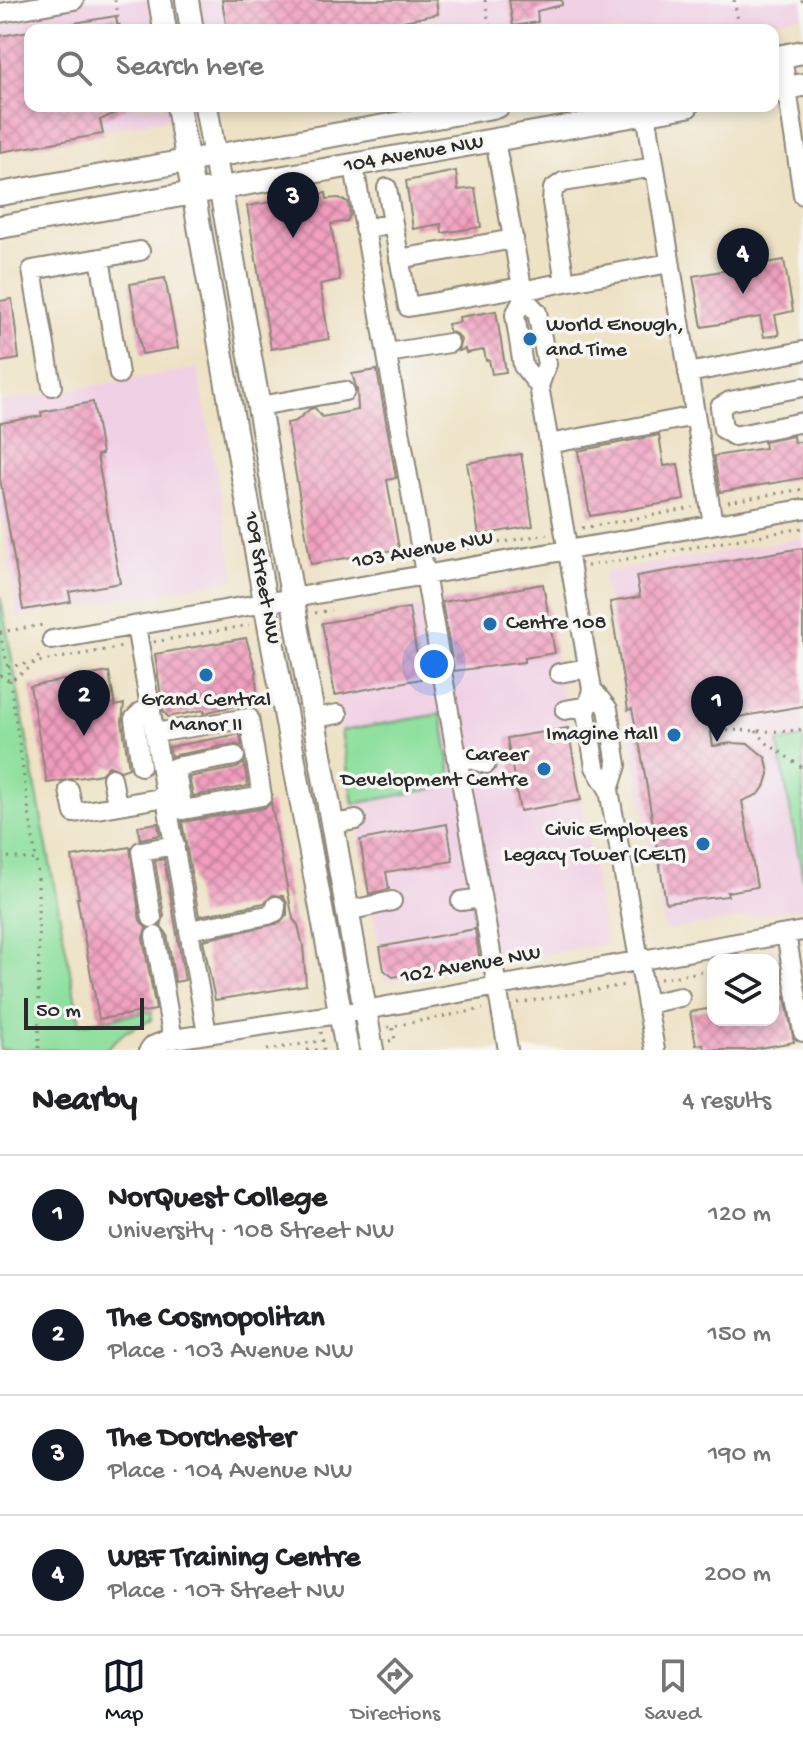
<!DOCTYPE html>
<meta charset="utf-8">
<style>
:root{--surface:#fff;--page:#f6f6f6;--text:#202124;--muted:#757577;--line:#e0e0e0;--accent:#111827}
body{margin:0;font-family:"Gochi Hand",sans-serif;background:var(--page);color:var(--text)}
.controls{position:absolute;right:24px;bottom:24px;display:grid;overflow:hidden;border-radius:16px;box-shadow:0 4px 12px #0003}
.controls button{width:72px;height:72px;display:grid;place-items:center;padding:0;border:0;border-bottom:2px solid var(--line);background:var(--surface);color:var(--text);font:40px sans-serif}
.scale{position:absolute;left:24px;bottom:20px;width:120px;box-sizing:border-box;padding-left:8px;border:4px solid #2b2b2b;border-top:0;font-size:22px;line-height:28px;white-space:nowrap;color:#2b2b2b;-webkit-text-stroke:6px #f6f6f2;paint-order:stroke}
.you{position:absolute;left:434px;top:664px;width:28px;height:28px;margin:-20px;border:6px solid #fff;border-radius:50%;background:#1a73e8;box-shadow:0 0 0 12px #1a73e833}
.badge{display:grid;place-items:center;width:52px;height:52px;border-radius:50%;background:var(--accent);color:#fff;font-size:26px;font-weight:700}
.pin{position:absolute;translate:-50% -66px;filter:drop-shadow(0 2px 4px #0008)}
.pin::after{content:'';position:absolute;top:42px;width:28px;height:24px;background:inherit;clip-path:polygon(0 0,100% 0,50% 100%)}
.list{margin:0;padding:0;list-style:none}
h2{display:flex;justify-content:space-between;align-items:center;height:104px;margin:0;padding:0 32px;font-size:34px}
h2 small{font-size:26px;font-weight:400;color:var(--muted)}
.list li{display:grid;grid-template-columns:52px 1fr auto;gap:24px;align-items:center;box-sizing:border-box;height:120px;padding:0 32px;border-top:2px solid var(--line)}
.list b{display:block;font-size:30px;white-space:nowrap}
.list p{margin:0;font-size:26px;white-space:nowrap;color:var(--muted)}
.list em{font-size:26px;font-style:normal;color:var(--muted)}
.icon{flex:none;width:44px;height:44px;fill:none;stroke:currentColor;stroke-width:2;stroke-linecap:round;stroke-linejoin:round}
.map{position:relative;flex:none;width:803px;height:1050px;overflow:hidden}
.search{position:absolute;background:var(--surface);box-shadow:0 4px 12px #0003;left:24px;right:24px;top:24px;height:88px;display:flex;align-items:center;gap:20px;box-sizing:border-box;padding:0 28px;border-radius:16px;color:var(--muted);font-size:30px}
.sheet{height:584px;background:var(--surface)}
nav{display:flex;justify-content:space-around;align-items:center;box-sizing:border-box;height:112px;border-top:2px solid var(--line);background:var(--surface);font-size:22px;color:var(--muted)}
nav a{display:grid;justify-items:center;gap:4px}
nav .on{color:var(--accent)}
.map>svg:first-child{display:block}
.built{fill:#f0d0e4}
.green{fill:#8fe09f;stroke:#5d8665;stroke-width:2}
.building{fill:url(#building-cross-hatch)}
.lines{fill:none;stroke-linecap:round;stroke-linejoin:round}
.minor-casing{stroke:#8c8678;stroke-width:22}
.major-casing{stroke:#8c8678;stroke-width:26}
.path{stroke:#8c8678;stroke-width:3;stroke-dasharray:2 6;stroke-linecap:butt}
.minor{stroke:#fff;stroke-width:18}
.major{stroke:#fff;stroke-width:22}
.poi-dot{fill:#1f6fb2;stroke:#f6f6f2;stroke-width:3}
.labels{text-anchor:middle;dominant-baseline:central;stroke-width:7;stroke-linejoin:round;paint-order:stroke}
.street-label{font-size:22px;fill:#2b2b2b;stroke:#f6f6f2}
.poi-label{font-size:22px;fill:#2b2b2b;stroke:#f6f6f2;text-anchor:end}
</style>
<div class="map">
<svg width="803" height="1050" viewBox="0 0 803 1050">
<defs>
<pattern id="building-cross-hatch" width="8" height="8" patternUnits="userSpaceOnUse" patternTransform="scale(2)"><rect width="8" height="8" fill="#f19dbe"/><path d="M0 0l8 8M0 8l8-8" fill="none" stroke="#c3809b"/></pattern>
</defs>
<rect width="100%" height="100%" fill="#f6f6f2"/>
<filter id="ink" filterUnits="userSpaceOnUse"><feTurbulence type="fractalNoise" baseFrequency=".0125" numOctaves="2"/><feDisplacementMap in="SourceGraphic" scale="16" xChannelSelector="R" yChannelSelector="G"/><feConvolveMatrix kernelMatrix="1 2 1 2 8 2 1 2 1" color-interpolation-filters="sRGB"/></filter>
<filter id="wash" filterUnits="userSpaceOnUse"><feTurbulence type="fractalNoise" baseFrequency=".006" numOctaves="4" result="noise"/><feDisplacementMap in="SourceGraphic" scale="32" xChannelSelector="R" yChannelSelector="G"/><feGaussianBlur stdDeviation="1.8" result="paint"/><feColorMatrix in="noise" values="0 0 0 0 0 0 0 0 0 0 0 0 0 0 0 0 0 1.4 0 .05"/><feComposite in="paint" operator="in"/></filter>
<g filter="url(#wash)">
<rect width="100%" height="100%" fill="#eee2c5"/>
<path class="built" d="M 0,0 L 803,0 L 803,16 L 717,30 L 30,30 L 30,106 L 235,106 L 0,150 Z
M 198,368 L 235,579 L 18,617 L 0,509 L 0,402 Z
M 803,538 L 803,908 L 665,931 L 603,577 L 606,572 Z
M 543,584 L 606,944 L 385,981 L 322,623 Z"/>
<path class="green" d="M 0,595 L 80,1024 L 152,1011 L 151,1020 L 125,1032 L 105,1050 L 0,1050 Z
M 441,714 L 453,785 L 353,804 L 341,731 Z
M 803,738 L 803,880 L 778,743 Z"/>
<g id="blocks">
<path class="building" d="M 222,0 L 436,0 L 438,14 L 403,21 L 405,30 L 227,30 Z
M 509,0 L 562,0 L 562,5 L 537,11 L 538,22 L 513,26 Z
M 116,16 L 118,30 L 75,30 L 74,23 Z
M 30,31 L 30,106 L 130,106 L 100,120 L 103,134 L 0,152 L 0,36 Z
M 456,171 L 458,190 L 475,188 L 481,227 L 442,233 L 441,224 L 413,229 L 406,181 Z
M 326,193 L 327,199 L 339,198 L 348,202 L 350,215 L 347,221 L 331,224 L 340,280 L 320,284 L 329,339 L 271,349 L 247,206 Z
M 784,260 L 793,311 L 775,315 L 779,335 L 764,337 L 760,317 L 702,327 L 693,276 Z
M 165,278 L 178,348 L 142,354 L 130,284 Z
M 12,299 L 19,359 L 0,362 L 0,301 Z
M 496,311 L 506,372 L 492,374 L 489,360 L 486,361 L 484,350 L 466,353 L 465,349 L 458,351 L 461,340 L 458,335 L 449,331 L 448,324 L 460,322 L 459,317 Z
M 377,370 L 396,478 L 387,480 L 399,549 L 311,564 L 287,423 L 296,421 L 310,409 L 315,408 L 322,417 L 358,410 L 357,390 L 352,374 Z
M 93,402 L 102,454 L 97,455 L 120,583 L 69,592 L 71,602 L 23,610 L 0,479 L 0,423 L 42,416 L 41,412 Z
M 659,435 L 664,466 L 678,464 L 684,500 L 590,516 L 578,451 Z
M 793,436 L 794,443 L 803,441 L 803,478 L 720,492 L 714,456 L 765,448 L 764,442 Z
M 521,454 L 533,526 L 479,535 L 467,463 Z
M 803,548 L 803,706 L 709,722 L 713,746 L 732,743 L 749,744 L 766,758 L 769,774 L 766,784 L 759,794 L 742,801 L 757,887 L 727,892 L 728,896 L 666,903 L 641,752 L 632,709 L 628,710 L 610,602 L 640,597 L 636,576 Z
M 543,584 L 555,653 L 524,658 L 524,662 L 454,671 L 442,602 Z
M 409,608 L 421,679 L 335,695 L 322,623 Z
M 246,638 L 256,671 L 257,694 L 253,707 L 241,707 L 241,704 L 208,712 L 204,713 L 204,710 L 168,717 L 163,711 L 155,654 Z
M 109,672 L 115,706 L 124,704 L 122,721 L 129,768 L 121,771 L 109,766 L 101,774 L 47,783 L 30,686 Z
M 568,728 L 581,800 L 520,811 L 507,738 Z
M 240,734 L 242,746 L 233,744 L 171,756 L 169,747 Z
M 244,763 L 248,786 L 193,796 L 189,777 L 237,768 Z
M 271,803 L 293,919 L 298,925 L 303,946 L 306,985 L 215,1000 L 203,940 L 280,923 L 287,915 L 287,903 L 283,896 L 273,895 L 264,903 L 199,916 L 182,822 L 264,808 Z
M 158,823 L 160,835 L 140,839 L 138,826 Z
M 447,824 L 453,861 L 386,872 L 389,889 L 369,894 L 360,840 Z
M 130,847 L 140,920 L 146,928 L 143,938 L 156,1010 L 99,1019 L 77,898 L 79,898 L 72,857 Z
M 164,859 L 185,980 L 175,982 L 167,934 L 161,926 L 164,916 L 155,861 Z
M 475,929 L 480,962 L 393,977 L 384,970 L 380,947 Z
M 785,996 L 794,1042 L 748,1050 L 704,1050 L 703,1044 L 696,1045 L 690,1012 L 713,1008 L 713,1020 L 773,1020 L 773,998 Z"/>
</g>
</g>
<g filter="url(#ink)">
<use href="#blocks" fill-opacity="0" stroke="#8c8678" stroke-width="2"/>
<g class="lines">
<defs>
<path id="minor" d="M 0,13 L 74,0
M 782,56 L 803,195
M 646,113 L 713,524
M 495,140 L 524,298 L 537,312 L 547,364 L 539,386 L 592,689 L 586,714 L 589,730 L 595,767 L 609,790 L 655,1050
M 354,166 L 508,1050
M 387,188 L 393,223
M 364,229 L 393,223 L 408,307 L 522,287
M 100,258 L 119,374
M 399,259 L 514,239
M 565,282 L 670,263
M 522,291 L 565,282 L 552,202 L 553,189 L 563,182 L 654,167
M 524,298 L 515,315 L 523,366 L 539,386
M 388,353 L 449,343
M 688,373 L 803,351
M 52,386 L 32,270 L 140,251
M 803,387 L 730,401 L 720,407 L 723,429 L 734,436 L 803,422
M 259,406 L 345,391
M 549,444 L 695,416
M 136,626 L 207,1034
M 52,640 L 803,509
M 559,673 L 588,668
M 592,689 L 608,709 L 617,765 L 609,790
M 565,710 L 588,706
M 314,718 L 338,714
M 155,733 L 249,718 L 262,796 L 183,810 L 175,767 L 235,756
M 456,757 L 462,756 L 486,764
M 141,766 L 134,719 L 141,712 L 151,711
M 112,778 L 117,805
M 69,790 L 74,813 L 166,797
M 333,824 L 356,820
M 461,901 L 481,898
M 348,911 L 392,901
M 152,918 L 141,851 L 175,845
M 189,930 L 268,915 L 275,912 L 276,906
M 786,934 L 803,1032
M 155,936 L 173,1040
M 647,1004 L 680,997
M 149,1050 L 152,1046 L 167,1040 L 365,1010 L 803,931"/>
<path id="major" d="M 160,0 L 165,30
M 187,0 L 192,30
M 773,58 L 803,52
M 773,90 L 803,85
M 178,106 L 270,630 L 347,1050
M 206,106 L 372,1050
M 0,194 L 498,106
M 0,227 L 687,106"/>
</defs>
<use href="#minor" class="minor-casing"/>
<use href="#major" class="major-casing"/>
<path class="path" d="M 115,0 L 120,30
M 485,0 L 490,30
M 734,0 L 740,30
M 802,0 L 803,6
M 728,502 L 803,489
M 582,528 L 693,508
M 436,554 L 547,534
M 587,566 L 803,528
M 315,613 L 331,610
M 0,632 L 43,625
M 0,633 L 8,667 L 38,874 L 39,1050
M 154,642 L 249,625
M 8,667 L 123,647
M 0,675 L 10,681 L 31,667 L 42,652
M 756,731 L 768,744 L 803,768
M 711,732 C 742,727 772,735 803,729
M 0,856 L 35,860
M 660,979 L 713,970
M 518,1003 L 625,985
M 388,1027 L 483,1009
M 321,1032 L 324,1050
M 389,1041 L 395,1040 L 392,1025
M 267,1050 L 326,1040
M 307,1050 L 317,1050"/>
<use href="#minor" class="minor"/>
<use href="#major" class="major"/>
</g>
</g>
<g class="poi-dot">
<circle cx="530" cy="339" r="8"/>
<circle cx="490" cy="624" r="8"/>
<circle cx="206" cy="675" r="8"/>
<circle cx="674" cy="735" r="8"/>
<circle cx="544" cy="769" r="8"/>
<circle cx="703" cy="844" r="8"/>
</g>
<g class="labels">
<g class="street-label">
<text transform="translate(414 155) rotate(-10)">104 Avenue NW</text>
<text transform="translate(423 551) rotate(-10)">103 Avenue NW</text>
<text transform="translate(261 578) rotate(80)">109 Street NW</text>
<text transform="translate(471 966) rotate(-10)">102 Avenue NW</text>
</g>
<g class="poi-label">
<text x="546" y="326" text-anchor="start">World Enough,<tspan x="546" dy="25">and Time</tspan></text>
<text x="506" y="624" text-anchor="start">Centre 108</text>
<text x="206" y="701" text-anchor="middle">Grand Central<tspan x="206" dy="25">Manor II</tspan></text>
<text x="658" y="735">Imagine Hall</text>
<text x="528" y="756">Career<tspan x="528" dy="25">Development Centre</tspan></text>
<text x="687" y="831">Civic Employees<tspan x="687" dy="25">Legacy Tower (CELT)</tspan></text>
</g>
</g>
</svg>
<div class="controls">
<button><svg class="icon" aria-label="layers" viewBox="0 0 24 24"><path d="M12 4l9 5-9 5-9-5zM3 14l9 5 9-5"/></svg></button>
</div>
<div class="scale">50 m</div>
<div class="you"></div>
<div class="pin badge" style="left:717px;top:742px">1</div>
<div class="pin badge" style="left:84px;top:736px">2</div>
<div class="pin badge" style="left:293px;top:238px">3</div>
<div class="pin badge" style="left:743px;top:294px">4</div>
<div class="search"><svg class="icon" aria-label="search" viewBox="0 0 24 24"><circle cx="10" cy="10" r="6"/><path d="M15 15l6 6"/></svg>Search here</div>
</div>
<section class="sheet">
<h2>Nearby<small>4 results</small></h2>
<ul class="list">
<li><span class="badge">1</span><div><b>NorQuest College</b><p>University · 108 Street NW</p></div><em>120 m</em></li>
<li><span class="badge">2</span><div><b>The Cosmopolitan</b><p>Place · 103 Avenue NW</p></div><em>150 m</em></li>
<li><span class="badge">3</span><div><b>The Dorchester</b><p>Place · 104 Avenue NW</p></div><em>190 m</em></li>
<li><span class="badge">4</span><div><b>WBF Training Centre</b><p>Place · 107 Street NW</p></div><em>200 m</em></li>
</ul>
</section>
<nav>
<a class="on"><svg class="icon" aria-label="map" viewBox="0 0 24 24"><path d="M3 6l6-2 6 2 6-2v14l-6 2-6-2-6 2zM9 4v14M15 6v14"/></svg>Map</a>
<a><svg class="icon" aria-label="directions" viewBox="0 0 24 24"><path d="M12 3l9 9-9 9-9-9zM9 14v-3h6M13 9l2 2-2 2"/></svg>Directions</a>
<a><svg class="icon" aria-label="saved" viewBox="0 0 24 24"><path d="M7 4h10v16l-5-4-5 4z"/></svg>Saved</a>
</nav>
